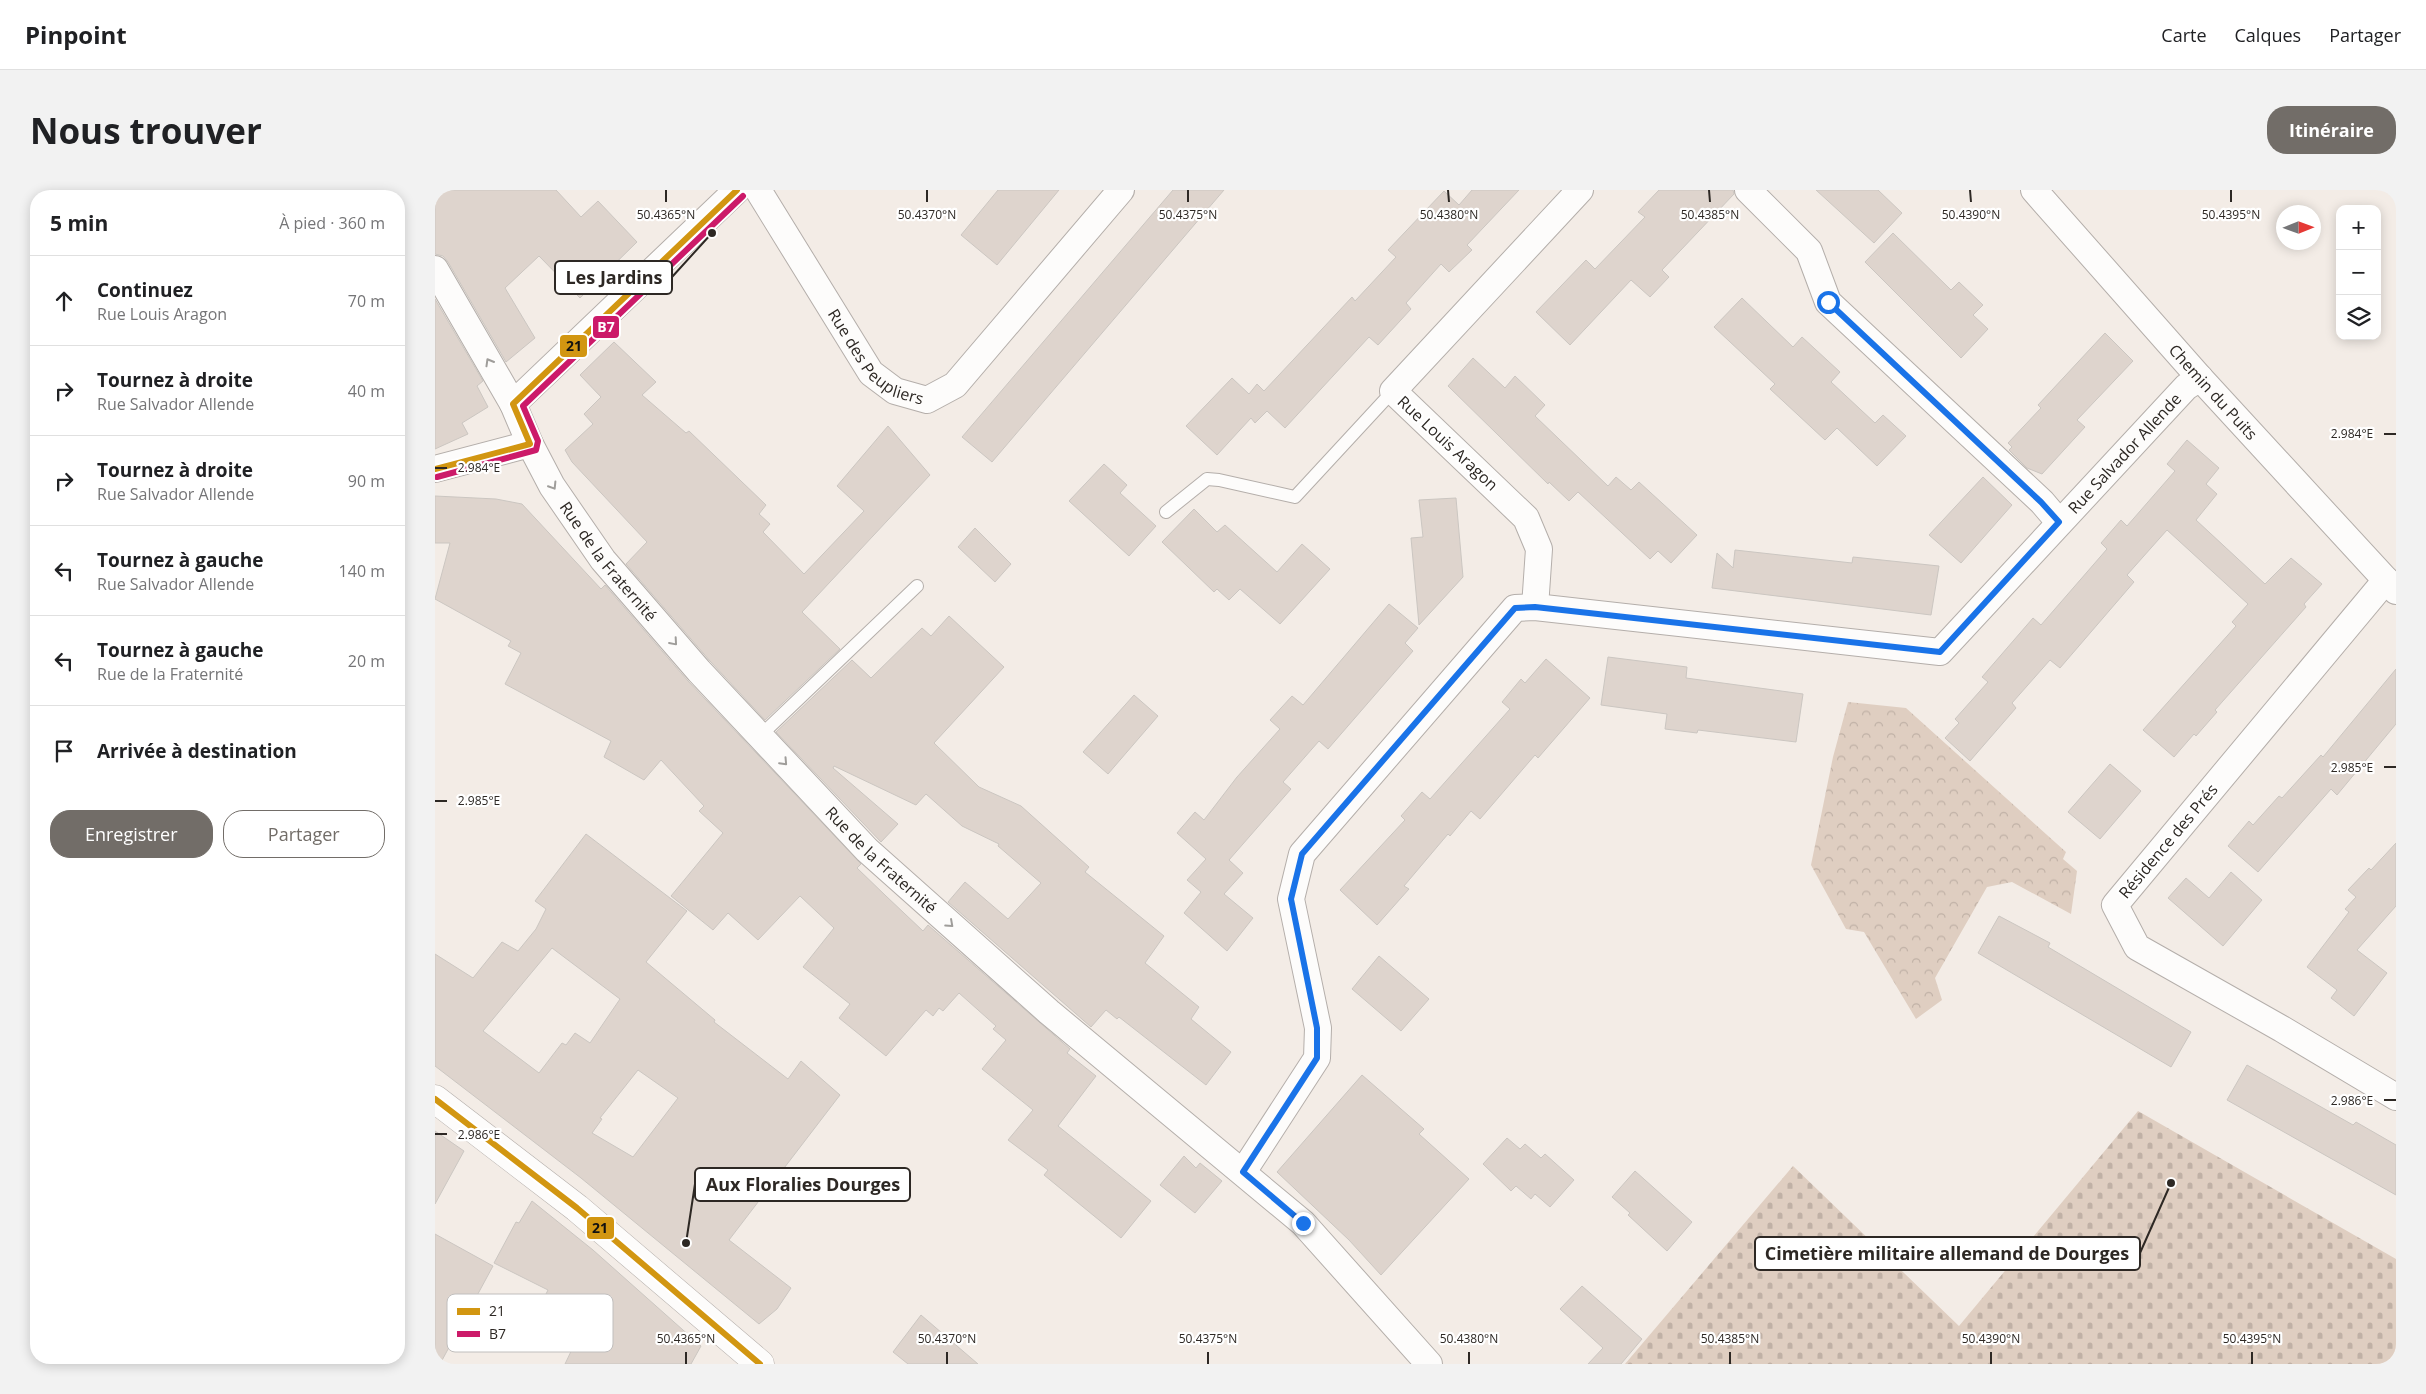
<!DOCTYPE html>
<html lang="fr">
<meta charset="utf-8">
<style>
:root{--surface:#fff;--page:#f2f2f2;--text:#202124;--muted:#757577;--line:#e0e0e0;--accent:#726d68}
body{margin:0;font-family:"Open Sans",sans-serif;background:var(--page);color:var(--text)}
.controls{position:absolute;right:15px;top:15px;display:grid;overflow:hidden;border-radius:10px;box-shadow:0 2px 12px #0003}
.controls button{width:45px;height:45px;display:grid;place-items:center;padding:0;border:0;border-bottom:1px solid var(--line);background:var(--surface);color:var(--text);font:25px sans-serif}
.compass{position:absolute;left:1841px;top:15px;width:45px;height:45px;border-radius:50%;background:var(--surface);box-shadow:0 2px 12px #0003;rotate:89deg}
.stop{position:absolute;width:15px;height:15px;margin:-11px;border:4px solid #1a73e8;border-radius:50%;background:#fff}
.stop.end{background:#1a73e8;border-color:#fff;box-shadow:0 1px 5px #0008}
.list{margin:0;padding:0;list-style:none}
h2{display:flex;justify-content:space-between;align-items:center;height:65px;margin:0;padding:0 20px;font-size:21px}
h2 small{font-size:16px;font-weight:400;color:var(--muted)}
.list li{display:grid;grid-template-columns:32px 1fr auto;gap:15px;align-items:center;box-sizing:border-box;height:90px;padding:0 20px;border-top:1px solid var(--line)}
.list b{display:block;font-size:19px;white-space:nowrap}
.list p{margin:0;font-size:16px;white-space:nowrap;color:var(--muted)}
.list em{font-size:16px;font-style:normal;color:var(--muted)}
.actions{display:flex;gap:10px;padding:15px 20px}
.actions a{flex:1;padding:11px 0;border:1px solid var(--accent);border-radius:20px;text-align:center;font-size:18px;color:var(--accent)}
.actions .main{background:var(--accent);color:#fff}
.icon{flex:none;width:28px;height:28px;fill:none;stroke:currentColor;stroke-width:2;stroke-linecap:round;stroke-linejoin:round}
.map{position:relative;flex:none;width:1961px;height:1174px;overflow:hidden;border-radius:20px}
header{display:flex;align-items:center;gap:30px;box-sizing:border-box;height:70px;padding:0 25px;background:var(--surface);border-bottom:1px solid var(--line)}
header strong{font-size:24px}
nav{display:flex;gap:28px;margin-inline-start:auto;font-size:18px}
.intro{display:flex;align-items:center;justify-content:space-between;box-sizing:border-box;height:120px;padding:0 30px}
h1{margin:0;font-size:35px}
.button{padding:12px 22px;border-radius:20px;background:var(--accent);color:#fff;font-size:18px;font-weight:700}
main{display:flex;gap:30px;padding:0 30px}
aside{flex:1;background:var(--surface);border-radius:20px;box-shadow:0 2px 12px #0003}
.map>svg:first-child{display:block}
.cemetery{fill:url(#cemetery-stones)}
.park{fill:url(#park-crowns)}
.building{fill:#ded4cd;stroke:#cbc6c1;fill-rule:evenodd}
.lines{fill:none;stroke-linecap:round;stroke-linejoin:round}
.service-casing{stroke:#b4aeaa;stroke-width:14}
.minor-casing{stroke:#b4aeaa;stroke-width:28}
.tertiary-casing{stroke:#b4aeaa;stroke-width:29}
.service{stroke:#fdfcfb;stroke-width:12}
.minor{stroke:#fdfcfb;stroke-width:26}
.tertiary{stroke:#fdfcfb;stroke-width:28}
.bus-1-casing{stroke:#fff;stroke-width:10}
.bus-2-casing{stroke:#fff;stroke-width:10}
.bus-1{stroke:#d29611;stroke-width:6}
.bus-2{stroke:#cc1a69;stroke-width:6}
.oneway{stroke:#9f9d9a}
.route{stroke:#1a73e8;stroke-width:6}
.ticks{fill:none;stroke:#2d2824;stroke-width:2}
.labels{text-anchor:middle;dominant-baseline:central;stroke-width:4.5;stroke-linejoin:round;paint-order:stroke}
.street-label{font-size:16px;fill:#2d2824;stroke:#fff}
.key{fill:#fff;stroke:#c0bebd;stroke-width:1}
.key-label{font-size:14px;fill:#2d2824}
.ticks-label{font-size:12px;text-anchor:middle;fill:#2d2824;stroke:#fff;stroke-width:4.5;stroke-linejoin:round;paint-order:stroke}
.leader{fill:none;stroke:#2d2824;stroke-width:2}
.callout-dot{fill:#2d2824;stroke:#fff;stroke-width:2}
.callout{fill:#fff;stroke:#2d2824;stroke-width:2}
.callout-label{font-size:18px;text-anchor:middle;font-weight:bold;fill:#2d2824}
.line-badge{stroke:#fff;stroke-width:2}
.badge-label{font-size:14px;text-anchor:middle;font-weight:bold;fill:#fff}
.pale-badge-label{font-size:14px;text-anchor:middle;font-weight:bold;fill:#111}
</style>
<header>
<strong>Pinpoint</strong>
<nav><a>Carte</a><a>Calques</a><a>Partager</a></nav>
</header>
<div class="intro"><h1>Nous trouver</h1><a class="button">Itinéraire</a></div>
<main>
<aside>
<h2>5 min<small>À pied · 360 m</small></h2>
<ul class="list">
<li><svg class="icon" aria-label="ahead" viewBox="0 0 24 24"><path d="M12 20V5M6 11l6-6 6 6"/></svg><div><b>Continuez</b><p>Rue Louis Aragon</p></div><em>70 m</em></li>
<li><svg class="icon" aria-label="right" viewBox="0 0 24 24"><path d="M7 20v-9h11M14 6l5 5-5 5"/></svg><div><b>Tournez à droite</b><p>Rue Salvador Allende</p></div><em>40 m</em></li>
<li><svg class="icon" aria-label="right" viewBox="0 0 24 24"><path d="M7 20v-9h11M14 6l5 5-5 5"/></svg><div><b>Tournez à droite</b><p>Rue Salvador Allende</p></div><em>90 m</em></li>
<li><svg class="icon" aria-label="left" viewBox="0 0 24 24"><path d="M17 20v-9H6M10 6l-5 5 5 5"/></svg><div><b>Tournez à gauche</b><p>Rue Salvador Allende</p></div><em>140 m</em></li>
<li><svg class="icon" aria-label="left" viewBox="0 0 24 24"><path d="M17 20v-9H6M10 6l-5 5 5 5"/></svg><div><b>Tournez à gauche</b><p>Rue de la Fraternité</p></div><em>20 m</em></li>
<li><svg class="icon" aria-label="arrive" viewBox="0 0 24 24"><path d="M6 21V4h12l-3 4 3 4H6"/></svg><div><b>Arrivée à destination</b></div></li>
</ul>
<div class="actions"><a class="main">Enregistrer</a><a>Partager</a></div>
</aside>
<div class="map">
<svg width="1961" height="1174" viewBox="0 0 1961 1174">
<defs>
<pattern id="cemetery-stones" width="16" height="16" patternUnits="userSpaceOnUse" patternTransform="scale(1.25)"><rect width="16" height="16" fill="#dfcec1"/><path d="M2 7V4a2 2 0 0 1 4 0v3zM10 15v-3a2 2 0 0 1 4 0v3z" fill="#c0b1a6"/></pattern>
<pattern id="park-crowns" width="20" height="18" patternUnits="userSpaceOnUse" patternTransform="scale(1.25)"><rect width="20" height="18" fill="#dfcec1"/><path d="M2 6a3 3 0 1 1 6 0M12 15a3 3 0 1 1 6 0" fill="none" stroke="#c0b1a6"/></pattern>
</defs>
<rect width="100%" height="100%" fill="#f3ece6"/>
<path class="cemetery" d="M 1703,921 L 1961,1069 L 1961,1174 L 1190,1174 L 1358,976 L 1524,1136 Z"/>
<path class="park" d="M 1413,512 L 1471,518 L 1631,662 L 1628,669 L 1642,681 L 1636,724 L 1577,692 L 1552,697 L 1500,788 L 1507,810 L 1481,829 L 1429,742 L 1411,739 L 1376,675 L 1398,567 Z"/>
<path class="building" d="M 0,0 L 121,0 L 146,27 L 163,11 L 202,52 L 145,108 L 104,66 L 70,98 L 100,148 L 71,172 L 13,72 L 8,66 L 0,64 Z
M 563,0 L 624,0 L 562,75 L 526,45 Z
M 738,0 L 789,0 L 557,272 L 527,247 Z
M 1037,0 L 1084,0 L 1032,55 L 1037,60 L 1014,82 L 1006,74 L 971,113 L 976,119 L 943,155 L 934,147 L 850,238 L 832,221 L 820,233 L 816,228 L 782,265 L 751,236 L 797,188 L 814,204 L 822,194 L 829,201 L 917,107 L 920,111 L 961,67 L 953,60 L 1009,1 L 1024,15 Z
M 1224,0 L 1298,0 L 1299,4 L 1227,80 L 1234,87 L 1215,107 L 1196,90 L 1135,155 L 1101,122 L 1151,70 L 1160,79 L 1210,27 L 1203,22 Z
M 1381,0 L 1443,0 L 1467,23 L 1439,53 Z
M 1458,43 L 1516,100 L 1524,92 L 1548,115 L 1538,125 L 1553,139 L 1526,168 L 1430,72 Z
M 1307,108 L 1358,157 L 1367,147 L 1405,182 L 1396,192 L 1440,233 L 1448,225 L 1471,246 L 1442,276 L 1402,238 L 1390,250 L 1335,199 L 1340,194 L 1279,137 Z
M 0,109 L 48,191 L 42,196 L 53,217 L 27,233 L 33,244 L 0,259 Z
M 1670,143 L 1698,171 L 1642,230 L 1650,237 L 1607,284 L 1592,278 L 1574,260 L 1577,257 L 1573,253 L 1606,218 L 1603,215 Z
M 179,152 L 221,192 L 207,205 L 251,243 L 254,241 L 331,315 L 324,324 L 335,334 L 328,342 L 369,384 L 429,321 L 402,296 L 453,236 L 495,285 L 367,422 L 405,459 L 330,530 L 275,471 L 191,374 L 212,352 L 137,272 L 130,260 L 158,234 L 149,224 L 166,207 L 145,185 Z
M 1038,168 L 1070,198 L 1080,186 L 1110,215 L 1100,226 L 1173,296 L 1181,287 L 1196,300 L 1204,292 L 1262,345 L 1236,373 L 1223,361 L 1215,369 L 1143,302 L 1134,311 L 1114,292 L 1113,294 L 1013,196 Z
M 1752,250 L 1784,278 L 1771,294 L 1782,304 L 1761,330 L 1830,394 L 1856,368 L 1887,394 L 1869,414 L 1871,417 L 1780,520 L 1782,522 L 1761,546 L 1759,544 L 1739,567 L 1708,540 L 1801,436 L 1797,432 L 1813,414 L 1732,340 L 1692,385 L 1699,392 L 1625,478 L 1615,470 L 1577,513 L 1581,518 L 1535,571 L 1510,548 L 1524,533 L 1520,529 L 1553,492 L 1547,487 L 1598,428 L 1606,435 L 1672,359 L 1666,353 L 1686,330 L 1692,336 L 1740,281 L 1732,274 Z
M 669,274 L 692,295 L 685,303 L 721,336 L 694,366 L 634,311 Z
M 1548,287 L 1577,315 L 1526,373 L 1494,345 Z
M 0,306 L 61,309 L 87,314 L 166,399 L 170,395 L 253,491 L 426,674 L 422,678 L 451,706 L 488,741 L 493,735 L 635,859 L 632,863 L 661,886 L 623,936 L 716,1011 L 686,1048 L 609,985 L 613,980 L 573,950 L 598,920 L 547,879 L 571,850 L 558,839 L 561,836 L 524,803 L 508,821 L 504,818 L 498,826 L 491,820 L 451,866 L 404,828 L 415,814 L 368,777 L 399,738 L 365,706 L 323,750 L 293,723 L 278,740 L 236,706 L 288,643 L 264,621 L 269,616 L 226,570 L 209,590 L 169,567 L 176,551 L 70,494 L 86,463 L 73,456 L 76,451 L 0,409 L 15,353 L 0,353 Z
M 1021,308 L 1028,387 L 984,435 L 976,348 L 988,347 L 984,310 Z
M 759,319 L 782,342 L 790,335 L 842,382 L 867,354 L 895,379 L 845,434 L 805,399 L 794,410 L 782,399 L 779,402 L 727,352 Z
M 540,338 L 576,374 L 560,392 L 523,357 Z
M 1300,360 L 1417,373 L 1418,367 L 1504,376 L 1496,425 L 1277,398 L 1282,363 L 1298,378 Z
M 954,414 L 983,438 L 970,453 L 978,461 L 893,559 L 884,551 L 848,592 L 856,599 L 794,670 L 808,683 L 789,704 L 818,728 L 792,761 L 749,723 L 766,702 L 752,690 L 771,669 L 742,643 L 760,622 L 769,630 L 802,587 L 845,539 L 835,530 L 857,506 L 868,515 Z
M 514,426 L 569,477 L 499,553 L 544,597 L 586,616 L 654,677 L 650,682 L 729,746 L 710,773 L 764,817 L 756,829 L 796,862 L 771,895 L 684,827 L 682,829 L 671,820 L 656,837 L 513,712 L 530,692 L 573,729 L 606,693 L 563,656 L 564,654 L 527,636 L 491,604 L 481,615 L 399,576 L 398,578 L 463,634 L 446,652 L 341,542 L 417,470 L 436,488 L 487,438 L 496,446 Z
M 1173,467 L 1252,477 L 1251,488 L 1368,504 L 1361,552 L 1263,540 L 1262,543 L 1230,539 L 1232,524 L 1166,515 Z
M 1111,469 L 1155,508 L 1103,568 L 1100,565 L 1045,629 L 1036,621 L 1015,646 L 1013,644 L 969,696 L 974,699 L 942,735 L 905,700 L 970,630 L 966,626 L 987,602 L 995,609 L 1075,519 L 1067,512 L 1086,489 L 1090,493 Z
M 1961,479 L 1961,534 L 1902,605 L 1896,599 L 1823,682 L 1793,656 L 1814,631 L 1818,635 L 1844,606 L 1847,608 L 1886,565 L 1888,567 Z
M 699,505 L 723,526 L 673,584 L 648,562 Z
M 1675,574 L 1706,601 L 1665,649 L 1633,622 Z
M 151,644 L 252,721 L 211,772 L 280,830 L 279,832 L 353,889 L 366,871 L 405,905 L 294,1050 L 356,1098 L 342,1119 L 324,1134 L 146,988 L 0,876 L 0,764 L 38,788 L 67,752 L 83,761 L 101,739 L 111,719 L 100,711 ZM 117,758 L 185,809 L 155,853 L 140,843 L 131,855 L 127,853 L 104,883 L 48,841 ZM 203,880 L 243,908 L 198,967 L 157,943 L 167,929 L 165,928 Z
M 1961,653 L 1961,716 L 1922,760 L 1952,783 L 1919,826 L 1896,808 L 1902,800 L 1872,777 L 1914,722 L 1910,719 L 1921,707 L 1913,700 L 1934,678 L 1936,680 Z
M 1796,682 L 1827,710 L 1788,756 L 1733,708 L 1751,688 L 1774,708 Z
M 1564,726 L 1615,753 L 1613,757 L 1756,842 L 1736,877 L 1543,763 Z
M 944,766 L 994,809 L 966,841 L 917,799 Z
M 1812,875 L 1918,935 L 1921,932 L 1961,955 L 1961,1005 L 1792,910 Z
M 927,885 L 989,939 L 984,944 L 1034,989 L 946,1085 L 914,1050 L 842,982 Z
M 0,941 L 29,961 L 0,1014 Z
M 1072,948 L 1085,959 L 1090,954 L 1106,968 L 1110,964 L 1139,990 L 1115,1017 L 1100,1004 L 1096,1009 L 1081,996 L 1076,1001 L 1048,974 Z
M 749,966 L 761,978 L 765,973 L 787,991 L 760,1023 L 725,995 Z
M 1200,981 L 1257,1032 L 1232,1061 L 1193,1025 L 1195,1023 L 1177,1007 Z
M 97,1011 L 158,1060 L 266,1156 L 256,1174 L 130,1174 L 140,1153 L 98,1130 L 113,1100 L 59,1073 L 81,1032 L 84,1033 Z
M 0,1044 L 58,1076 L 5,1174 L 0,1174 Z
M 1147,1096 L 1207,1149 L 1186,1174 L 1153,1174 L 1168,1158 L 1125,1119 Z
M 486,1125 L 543,1174 L 473,1174 L 458,1162 Z"/>
<g class="lines">
<defs>
<path id="service" d="M 731,322 L 772,289 L 784,290 L 860,307 L 958,201
M 325,546 L 482,396"/>
<g id="minor">
<path id="s1" d="M 323,0 L 436,183 L 460,201 L 492,210 L 520,195 L 686,0"/>
<path d="M 1313,0 L 1374,61 L 1393,112 L 1607,312 L 1624,332"/>
<path id="s2" d="M 1599,0 L 1765,188 L 1961,401"/>
<path id="s3" d="M 0,79 L 78,214 L 95,254 L 117,296 L 168,370 L 264,481 L 432,660 L 614,822 L 868,1033 L 994,1174"/>
<path d="M 78,214 L 302,0"/>
<path d="M 0,279 L 95,254"/>
<path d="M 1951,390 L 1680,715 L 1702,757 L 1847,839 L 1961,907"/>
<path d="M 1100,417 L 1104,359 L 1091,328 L 958,201 L 1145,0"/>
<path id="s4" d="M 808,982 L 882,868 L 883,838 L 856,709 L 867,664 L 1080,418 L 1100,417 L 1505,462 L 1751,197 L 1765,188"/>
</g>
<path id="tertiary" d="M 0,909 L 142,1018 L 325,1174"/>
</defs>
<use href="#service" class="service-casing"/>
<use href="#minor" class="minor-casing"/>
<use href="#tertiary" class="tertiary-casing"/>
<use href="#service" class="service"/>
<use href="#minor" class="minor"/>
<use href="#tertiary" class="tertiary"/>
<defs>
<path id="bus-1" d="M 0,279 L 95,254 L 78,214 L 302,0
M 0,909 L 142,1018 L 325,1174"/>
<path id="bus-2" d="M 2,287 L 101,260 L 103,251 L 88,216 L 308,6"/>
</defs>
<use href="#bus-1" class="bus-1-casing"/>
<use href="#bus-2" class="bus-2-casing"/>
<use href="#bus-1" class="bus-1"/>
<use href="#bus-2" class="bus-2"/>
</g>
<defs><path id="oneway-chevron" d="M-2-3.5L2.5 0L-2 3.5" fill="none" stroke-width="1.6" stroke-linecap="round" stroke-linejoin="round" transform="scale(1.25)"/></defs>
<g class="oneway">
<use href="#oneway-chevron" transform="translate(54 172) rotate(-120)"/>
<use href="#oneway-chevron" transform="translate(118 296) rotate(58)"/>
<use href="#oneway-chevron" transform="translate(239 452) rotate(49)"/>
<use href="#oneway-chevron" transform="translate(349 572) rotate(47)"/>
<use href="#oneway-chevron" transform="translate(515 734) rotate(42)"/>
</g>
<g class="lines">
<path class="route" d="M 868,1033 L 808,982 L 882,868 L 882,838 L 856,709 L 867,664 L 1080,418 L 1100,417 L 1505,462 L 1624,332 L 1606,312 L 1393,112"/>
</g>
<path class="ticks" d="M 231,0 L 231,12M 492,0 L 492,12M 753,0 L 753,12M 1013,0 L 1014,12M 1274,0 L 1275,12M 1535,0 L 1536,12M 1796,0 L 1796,12M 1949,244 L 1961,244M 0,278 L 12,278M 1949,577 L 1961,577M 0,611 L 12,611M 1949,910 L 1961,910M 0,944 L 12,944M 251,1162 L 251,1174M 512,1162 L 512,1174M 773,1162 L 773,1174M 1034,1162 L 1034,1174M 1295,1162 L 1295,1174M 1556,1162 L 1556,1174M 1817,1162 L 1817,1174"/>
<g class="labels">
<g class="street-label">
<text stroke="none"><textPath href="#s1" startOffset="208">Rue des Peupliers</textPath></text>
<text stroke="none"><textPath href="#s2" startOffset="270">Chemin du Puits</textPath></text>
<text transform="translate(1013 253) rotate(43)">Rue Louis Aragon</text>
<text stroke="none"><textPath href="#s4" startOffset="1368">Rue Salvador Allende</textPath></text>
<text stroke="none"><textPath href="#s3" startOffset="341">Rue de la Fraternité</textPath></text>
<text transform="translate(1733 651) rotate(-50)">Résidence des Prés</text>
<text stroke="none"><textPath href="#s3" startOffset="746">Rue de la Fraternité</textPath></text>
</g>
</g>
<rect x="12" y="1104" width="166" height="58" rx="8" class="key"/>
<rect x="22" y="1118" width="23" height="7" fill="#d29611"/>
<rect x="22" y="1141" width="23" height="6" fill="#cc1a69"/>
<g class="key-label">
<text x="54" y="1126">21</text>
<text x="54" y="1149">B7</text>
</g>
<g class="ticks-label">
<text x="231" y="29">50.4365°N</text>
<text x="492" y="29">50.4370°N</text>
<text x="753" y="29">50.4375°N</text>
<text x="1014" y="29">50.4380°N</text>
<text x="1275" y="29">50.4385°N</text>
<text x="1536" y="29">50.4390°N</text>
<text x="1796" y="29">50.4395°N</text>
<text x="1917" y="248">2.984°E</text>
<text x="44" y="282">2.984°E</text>
<text x="1917" y="582">2.985°E</text>
<text x="44" y="615">2.985°E</text>
<text x="1917" y="915">2.986°E</text>
<text x="44" y="949">2.986°E</text>
<text x="251" y="1153">50.4365°N</text>
<text x="512" y="1153">50.4370°N</text>
<text x="773" y="1153">50.4375°N</text>
<text x="1034" y="1153">50.4380°N</text>
<text x="1295" y="1153">50.4385°N</text>
<text x="1556" y="1153">50.4390°N</text>
<text x="1817" y="1153">50.4395°N</text>
</g>
<path class="leader" d="M277 43L237 87M251 1053L260 994M1736 993L1705 1063"/>
<g class="callout-dot">
<circle cx="277" cy="43" r="5"/>
<circle cx="251" cy="1053" r="5"/>
<circle cx="1736" cy="993" r="5"/>
</g>
<g class="callout">
<rect x="120" y="71" width="117" height="33" rx="5"/>
<rect x="260" y="978" width="215" height="33" rx="5"/>
<rect x="1320" y="1047" width="385" height="33" rx="5"/>
</g>
<g class="callout-label">
<text x="179" y="94">Les Jardins</text>
<text x="368" y="1001">Aux Floralies Dourges</text>
<text x="1512" y="1070">Cimetière militaire allemand de Dourges</text>
</g>
<g class="line-badge">
<rect x="157" y="125" width="28" height="24" rx="5" fill="#cc1a69"/>
<rect x="124" y="144" width="29" height="24" rx="5" fill="#d29611"/>
<rect x="151" y="1026" width="29" height="24" rx="5" fill="#d29611"/>
</g>
<g class="badge-label">
<text x="171" y="142">B7</text>
</g>
<g class="pale-badge-label">
<text x="139" y="161">21</text>
<text x="165" y="1043">21</text>
</g>
</svg>
<div class="controls">
<button>+</button>
<button>−</button>
<button><svg class="icon" aria-label="layers" viewBox="0 0 24 24"><path d="M12 4l9 5-9 5-9-5zM3 14l9 5 9-5"/></svg></button>
</div>
<svg class="compass" viewBox="-18 -18 36 36"><path d="M0-13l5 13h-10z" fill="#e53935"/><path d="M0 13l5-13h-10z" fill="#757577"/></svg>
<div class="stop" style="left:1393px;top:112px"></div>
<div class="stop end" style="left:868px;top:1033px"></div>
</div>
</main>
